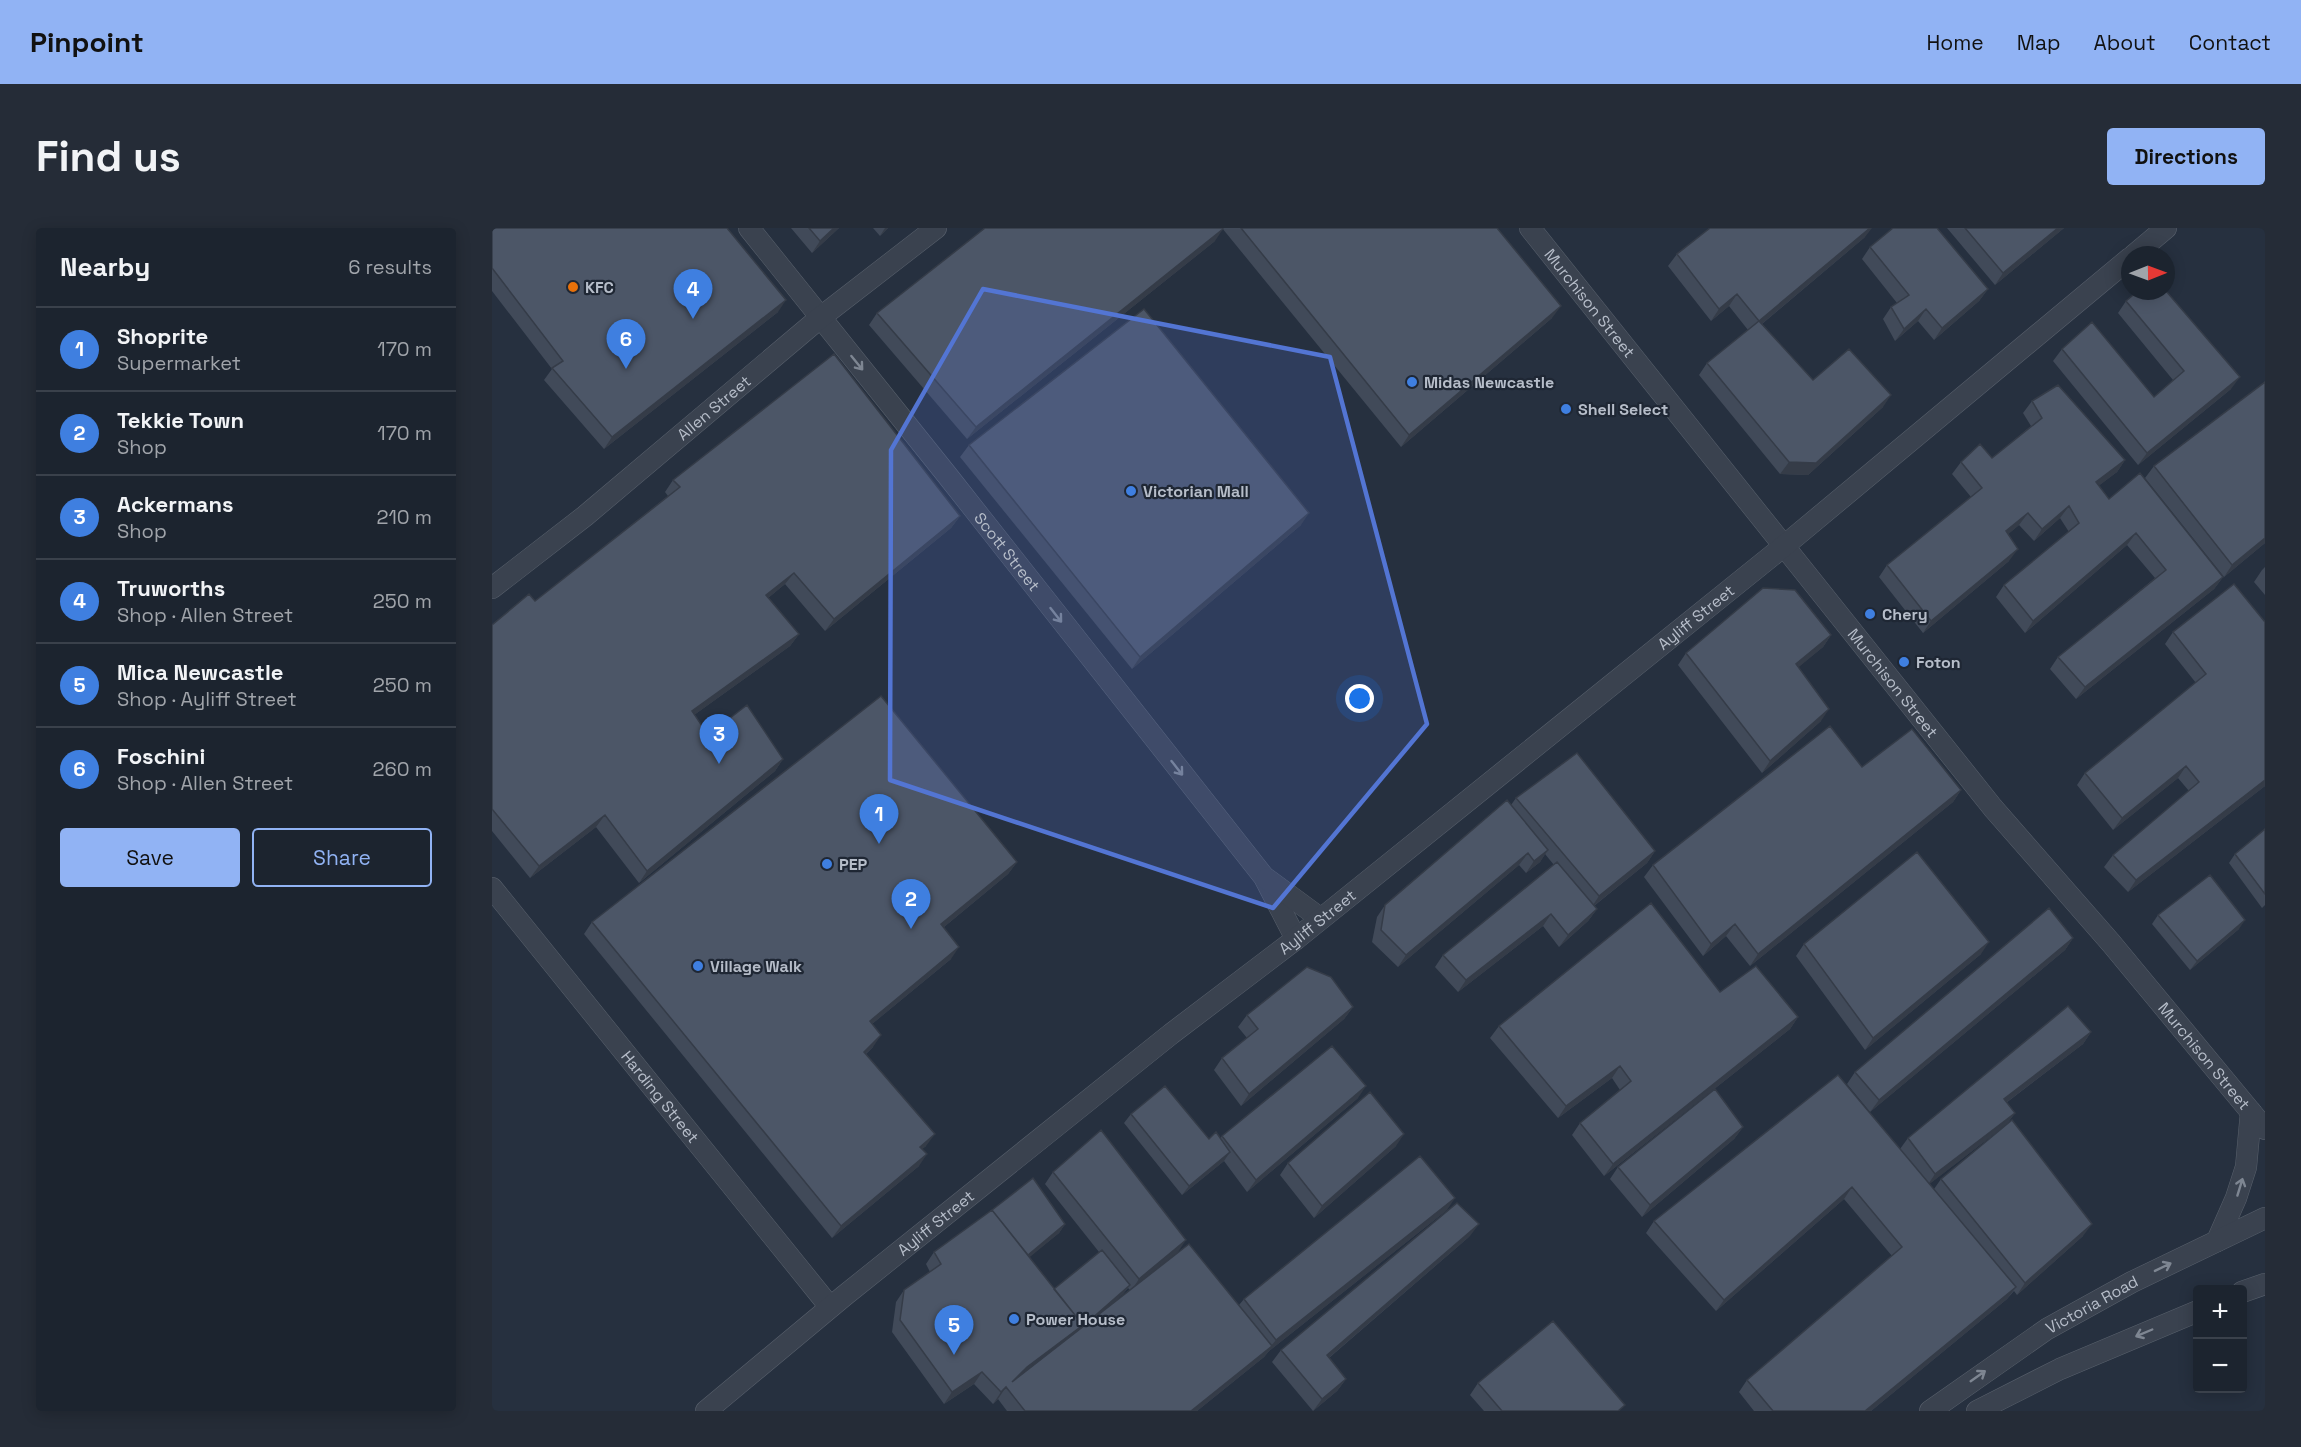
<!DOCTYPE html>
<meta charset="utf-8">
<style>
:root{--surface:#1c242f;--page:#252c37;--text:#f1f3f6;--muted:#a0a4aa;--line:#3a414b;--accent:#91b3f4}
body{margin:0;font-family:"Space Grotesk",sans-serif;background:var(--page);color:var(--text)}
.controls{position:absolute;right:18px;bottom:18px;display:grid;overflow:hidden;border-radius:6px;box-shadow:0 3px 15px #0003}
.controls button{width:54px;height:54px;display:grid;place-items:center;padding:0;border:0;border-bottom:2px solid var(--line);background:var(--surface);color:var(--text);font:30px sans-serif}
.compass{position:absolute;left:1629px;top:18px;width:54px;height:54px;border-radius:50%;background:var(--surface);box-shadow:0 3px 15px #0003;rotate:89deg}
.you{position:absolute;left:868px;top:471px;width:21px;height:21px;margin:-15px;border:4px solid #fff;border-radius:50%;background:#1a73e8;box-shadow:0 0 0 9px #1a73e833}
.badge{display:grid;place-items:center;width:39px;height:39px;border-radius:50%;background:var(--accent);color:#fff;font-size:20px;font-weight:700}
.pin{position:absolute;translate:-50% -50px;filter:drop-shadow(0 2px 3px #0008)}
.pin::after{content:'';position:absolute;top:32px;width:21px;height:18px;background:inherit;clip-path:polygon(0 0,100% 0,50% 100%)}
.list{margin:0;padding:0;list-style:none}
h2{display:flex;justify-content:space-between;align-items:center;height:78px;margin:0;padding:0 24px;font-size:26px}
h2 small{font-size:20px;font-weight:400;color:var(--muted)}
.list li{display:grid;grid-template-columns:39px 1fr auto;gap:18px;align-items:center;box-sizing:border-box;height:84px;padding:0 24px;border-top:2px solid var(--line)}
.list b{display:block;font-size:22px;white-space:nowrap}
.list p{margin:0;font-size:20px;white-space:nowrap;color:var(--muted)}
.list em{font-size:20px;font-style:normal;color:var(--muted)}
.actions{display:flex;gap:12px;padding:18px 24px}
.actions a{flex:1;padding:14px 0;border:2px solid var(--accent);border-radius:6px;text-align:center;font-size:21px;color:var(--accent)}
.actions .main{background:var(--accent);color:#111}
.map{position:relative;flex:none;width:1773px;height:1183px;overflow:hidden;border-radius:6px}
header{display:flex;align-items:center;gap:36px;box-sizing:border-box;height:84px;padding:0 30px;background:var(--accent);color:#111}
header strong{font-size:28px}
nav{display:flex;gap:33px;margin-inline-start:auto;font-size:21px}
.intro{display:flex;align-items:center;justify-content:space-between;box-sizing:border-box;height:144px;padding:0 36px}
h1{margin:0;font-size:42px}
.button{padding:15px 27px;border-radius:6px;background:var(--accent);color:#111;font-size:21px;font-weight:700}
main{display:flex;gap:36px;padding:0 36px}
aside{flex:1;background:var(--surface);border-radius:6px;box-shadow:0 3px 15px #0003}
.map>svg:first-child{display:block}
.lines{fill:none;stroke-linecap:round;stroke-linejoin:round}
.minor-casing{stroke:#58606c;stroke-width:22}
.minor{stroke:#3a424f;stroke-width:21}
.wall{fill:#414a59;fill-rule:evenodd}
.shaded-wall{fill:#353c48}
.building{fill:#4c5667;stroke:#353c48;stroke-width:1.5}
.oneway{stroke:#7e8692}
.marked{fill:#5375d3;fill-opacity:0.2;stroke:#5375d3;stroke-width:4.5;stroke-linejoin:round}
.food-dot{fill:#e8710a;stroke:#1f2734;stroke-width:2}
.shop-dot{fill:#3f7fe0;stroke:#1f2734;stroke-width:2}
.labels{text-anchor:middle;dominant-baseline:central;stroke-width:4.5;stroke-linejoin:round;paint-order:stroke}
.poi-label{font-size:16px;font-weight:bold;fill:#b6bdc9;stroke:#1f2734;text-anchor:start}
.street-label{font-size:16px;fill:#b6bdc9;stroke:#1f2734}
</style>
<header>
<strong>Pinpoint</strong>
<nav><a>Home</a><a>Map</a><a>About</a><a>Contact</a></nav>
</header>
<div class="intro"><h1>Find us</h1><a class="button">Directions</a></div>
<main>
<aside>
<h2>Nearby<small>6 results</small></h2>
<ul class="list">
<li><span class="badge" style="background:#3f7fe0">1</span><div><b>Shoprite</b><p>Supermarket</p></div><em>170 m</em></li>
<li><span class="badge" style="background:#3f7fe0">2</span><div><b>Tekkie Town</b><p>Shop</p></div><em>170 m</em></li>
<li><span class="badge" style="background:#3f7fe0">3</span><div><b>Ackermans</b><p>Shop</p></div><em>210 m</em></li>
<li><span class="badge" style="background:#3f7fe0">4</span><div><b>Truworths</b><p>Shop · Allen Street</p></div><em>250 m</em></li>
<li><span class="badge" style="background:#3f7fe0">5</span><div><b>Mica Newcastle</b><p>Shop · Ayliff Street</p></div><em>250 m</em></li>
<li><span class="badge" style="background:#3f7fe0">6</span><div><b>Foschini</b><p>Shop · Allen Street</p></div><em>260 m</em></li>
</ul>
<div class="actions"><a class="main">Save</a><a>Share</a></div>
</aside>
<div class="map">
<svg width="1773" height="1183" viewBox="0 0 1773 1183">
<rect width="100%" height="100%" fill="#26303f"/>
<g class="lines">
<defs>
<g id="minor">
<path id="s1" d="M 257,0 L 455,247 L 772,649 L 804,711"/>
<path id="s2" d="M 1038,0 L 1501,580 L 1619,715 L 1773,901"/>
<path d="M 1642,27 L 1674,0"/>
<path id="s3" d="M 0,360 L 93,288 L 329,89 L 444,0"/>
<path d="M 775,651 L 828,690"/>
<path id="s4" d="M 0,660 L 338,1079"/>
<path d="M 1725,1013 L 1744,970 L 1754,939 L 1759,884"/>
<path d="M 1750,1064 L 1773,1056"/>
<path id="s5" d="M 214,1183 L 352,1068 L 679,806 L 804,711 L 1292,318 L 1638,30"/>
<path id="s6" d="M 1438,1183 L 1555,1101 L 1640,1054 L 1773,990"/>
<path d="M 1485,1183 L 1568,1141 L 1706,1083"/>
</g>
</defs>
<use href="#minor" class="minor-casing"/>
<use href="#minor" class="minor"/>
</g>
<path class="wall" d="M 0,0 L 286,84 L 112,221 L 52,152 L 60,141 L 0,63 Z
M 299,0 L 347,0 L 320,25 Z
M 381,0 L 396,0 L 388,8 Z
M 730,0 L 1005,0 L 1060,90 L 909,219 Z
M 1455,0 L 1572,0 L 1503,57 Z
M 1373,9 L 1270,96 L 1321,152 L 1391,179 L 1316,247 L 1288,246 L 1207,147 L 1215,135 L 1256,102 L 1237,78 L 1219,93 L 1176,38 L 1185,26 Z
M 723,13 L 475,211 L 377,97 L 385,85 Z
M 1378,19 L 1496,61 L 1487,73 L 1442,112 L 1426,93 L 1403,113 L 1391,91 L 1399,79 L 1405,75 L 1370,31 Z
M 1634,73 L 1739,161 L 1646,237 L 1561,133 L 1570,121 L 1662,169 L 1681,152 L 1626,85 Z
M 1540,173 L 1633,232 L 1625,244 L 1606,258 L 1617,271 L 1731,349 L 1722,361 L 1584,471 L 1558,441 L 1566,429 L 1663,350 L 1635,317 L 1533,405 L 1504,369 L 1512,357 L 1577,304 L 1568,290 L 1542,313 L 1527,297 L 1516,306 L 1517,333 L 1431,405 L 1387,349 L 1395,337 L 1479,269 L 1460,246 L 1469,234 L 1500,230 L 1539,198 L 1531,185 Z
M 477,217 L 809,297 L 640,441 L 468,229 Z
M 1662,238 L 1773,315 L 1732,349 L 1653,250 Z
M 181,252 L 468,288 L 459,300 L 333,403 L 293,356 L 276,370 L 307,406 L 298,418 L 202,487 L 216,507 L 291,531 L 283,543 L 147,655 L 104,599 L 38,650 L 0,603 L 0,397 L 43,373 L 176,268 L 173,264 Z
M 1773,339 L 1773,367 L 1762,354 L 1770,342 Z
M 1742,356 L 1773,558 L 1636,664 L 1612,639 L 1621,627 L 1697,563 L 1686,550 L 1621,602 L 1585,557 L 1593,545 L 1704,455 L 1673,416 L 1681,404 Z
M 1339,407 L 1331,419 L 1306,439 L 1329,493 L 1270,545 L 1186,437 L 1194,425 Z
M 1370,539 L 1469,562 L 1461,574 L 1258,738 L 1234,708 L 1211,728 L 1152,649 L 1161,637 Z
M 1024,570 L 1163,623 L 1155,635 L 1102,678 L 1105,681 L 1096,693 L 1067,719 L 1051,698 L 966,764 L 943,739 L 951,727 L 1062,637 L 1053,626 L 1048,634 L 1034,645 L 1027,637 L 906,739 L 880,714 L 885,689 L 893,677 L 1019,577 Z
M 1773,601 L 1773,677 L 1770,680 L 1737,635 L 1743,626 Z
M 525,634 L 516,646 L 452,699 L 459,731 L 380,796 L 381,819 L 374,826 L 434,918 L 430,921 L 427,938 L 340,1010 L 92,706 L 100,694 Z
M 1666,687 L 1747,701 L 1698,742 L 1660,696 Z
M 1581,710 L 1573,722 L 1378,884 L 1355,856 L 1363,844 Z
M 1312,716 L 1489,726 L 1373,822 L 1304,728 Z
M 1228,764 L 1306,789 L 1298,801 L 1112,948 L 1080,907 L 1088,895 L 1128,862 L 1120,850 L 1066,890 L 998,810 L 1007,798 Z
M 861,779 L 852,791 L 749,878 L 722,842 L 730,830 L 755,810 L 746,799 L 755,787 Z
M 1599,804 L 1591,816 L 1514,875 L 1523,885 L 1514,897 L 1437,956 L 1442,961 L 1449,951 L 1591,1008 L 1525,1067 L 1522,1063 L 1515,1071 L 1379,1183 L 1262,1183 L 1247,1164 L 1255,1152 L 1400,1028 L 1352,971 L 1224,1083 L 1154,1005 L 1162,993 L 1408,921 L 1416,910 Z
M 866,870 L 755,964 L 732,933 L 690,967 L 632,895 L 639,886 L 717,911 L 728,911 L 730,908 Z
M 1251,899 L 1242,911 L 1150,989 L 1118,951 L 1126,939 Z
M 904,918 L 822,990 L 788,947 L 796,935 Z
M 561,944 L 686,1024 L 675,1033 L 747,1077 L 752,1071 L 955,982 L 777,1123 L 772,1129 L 705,1183 L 515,1183 L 506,1171 L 501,1176 L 482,1156 L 452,1176 L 400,1104 L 404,1074 L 412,1062 L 438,1044 L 434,1036 L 442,1024 L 500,982 L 573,996 L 567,1005 L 537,1029 L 562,1061 L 607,1024 L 553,956 ZM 636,1060 L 638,1062 L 621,1075 L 631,1066 Z
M 978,1008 L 837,1130 L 854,1151 L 845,1163 L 821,1183 L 780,1134 L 789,1122 Z
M 986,1155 L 1129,1183 L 992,1183 L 978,1167 Z"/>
<path class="shaded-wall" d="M 342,0 L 347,0 L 320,25 L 328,13 Z
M 393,0 L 396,0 L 388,8 Z
M 1378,0 L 1380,0 L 1373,9 L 1259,105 L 1267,93 Z
M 1566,0 L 1572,0 L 1503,57 L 1511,45 Z
M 731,1 L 723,13 L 475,211 L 484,199 Z
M 1496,61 L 1487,73 L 1442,112 L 1450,100 Z
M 1245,66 L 1237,78 L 1219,93 L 1227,81 Z
M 294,72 L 286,84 L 112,221 L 120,209 Z
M 1069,78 L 1060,90 L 909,219 L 917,207 Z
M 1434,81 L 1426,93 L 1403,113 L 1412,101 Z
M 1748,149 L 1739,161 L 1646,237 L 1655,225 Z
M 1399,167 L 1391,179 L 1316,247 L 1288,246 L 1297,234 Z
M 1633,232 L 1625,244 L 1596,266 L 1604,254 Z
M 1577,278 L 1568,290 L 1542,313 L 1550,301 Z
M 817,285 L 809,297 L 640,441 L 648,429 Z
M 1536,285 L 1527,297 L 1506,315 L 1514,303 Z
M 468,288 L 459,300 L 333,403 L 342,391 Z
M 1644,305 L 1635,317 L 1533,405 L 1541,393 Z
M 1773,310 L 1773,315 L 1732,349 L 1740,337 Z
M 1526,321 L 1517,333 L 1431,405 L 1439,393 Z
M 302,345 L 293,356 L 265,379 L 274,367 Z
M 1731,349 L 1722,361 L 1584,471 L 1593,459 Z
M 307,406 L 298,418 L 191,495 L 200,483 Z
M 1339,407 L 1331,419 L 1296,448 L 1304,436 Z
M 1337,481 L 1329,493 L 1270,545 L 1278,533 Z
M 291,531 L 283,543 L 147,655 L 155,643 Z
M 1694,538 L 1686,550 L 1621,602 L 1630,590 Z
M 1773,552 L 1773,558 L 1636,664 L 1644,652 Z
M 1469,562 L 1461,574 L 1258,738 L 1266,726 Z
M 113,587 L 104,599 L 38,650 L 47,638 Z
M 1056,622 L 1048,634 L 1034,645 L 1042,633 Z
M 1163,623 L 1155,635 L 1099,680 L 1107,668 Z
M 1036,625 L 1027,637 L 906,739 L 914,727 Z
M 525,634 L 516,646 L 441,708 L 449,696 Z
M 1105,681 L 1096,693 L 1067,719 L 1076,707 Z
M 1059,686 L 1051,698 L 966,764 L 974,752 Z
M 1753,692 L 1747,701 L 1698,742 L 1705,733 Z
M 1243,696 L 1234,708 L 1211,728 L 1219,716 Z
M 1581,710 L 1573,722 L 1378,884 L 1387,872 Z
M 1497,714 L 1489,726 L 1373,822 L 1381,810 Z
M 467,719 L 459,731 L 369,805 L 378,793 Z
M 861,779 L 852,791 L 749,878 L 757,866 Z
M 1306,789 L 1298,801 L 1112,948 L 1121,936 Z
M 1599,804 L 1591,816 L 1503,883 L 1512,871 Z
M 389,807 L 381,819 L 363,835 L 372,824 Z
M 1128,838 L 1120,850 L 1066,890 L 1074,878 Z
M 874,858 L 866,870 L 755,964 L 764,952 Z
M 1523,885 L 1514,897 L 1435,958 L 1443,946 Z
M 1251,899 L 1242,911 L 1150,989 L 1158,977 Z
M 443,906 L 434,918 L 419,931 L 428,919 Z
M 912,906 L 904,918 L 822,990 L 830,978 Z
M 738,924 L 732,933 L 690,967 L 697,958 Z
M 435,926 L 427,938 L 340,1010 L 349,998 Z
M 1360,959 L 1352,971 L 1224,1083 L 1232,1072 Z
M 963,970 L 955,982 L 777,1123 L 772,1129 L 705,1183 L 699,1183 L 779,1118 L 784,1112 Z
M 573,996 L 567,1005 L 527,1038 L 533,1029 Z
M 987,996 L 978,1008 L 826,1139 L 835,1127 Z
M 1600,996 L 1591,1008 L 1525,1067 L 1533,1055 Z
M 694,1012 L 686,1024 L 639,1063 L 647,1051 Z
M 638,1057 L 631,1066 L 583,1109 L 520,1154 L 535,1139 Z
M 1524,1059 L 1515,1071 L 1379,1183 L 1373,1183 Z
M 490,1144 L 482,1156 L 452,1176 L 460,1164 Z
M 854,1151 L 845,1163 L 821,1183 L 830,1171 Z
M 514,1159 L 506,1171 L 501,1176 L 509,1164 Z"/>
<path class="building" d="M 0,0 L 235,0 L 294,72 L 120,209 L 60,140 L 71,133 L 0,40 Z
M 317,0 L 342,0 L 328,13 Z
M 493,0 L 730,0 L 731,1 L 484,199 L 385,85 Z
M 749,0 L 1005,0 L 1069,78 L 917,207 Z
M 1218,0 L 1378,0 L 1267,93 L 1245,66 L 1227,81 L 1185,26 Z
M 1401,0 L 1445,0 L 1496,61 L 1450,100 L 1434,81 L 1412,101 L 1399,79 L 1417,67 L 1378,19 Z
M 1473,0 L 1566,0 L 1511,45 Z
M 1646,63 L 1674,63 L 1748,149 L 1655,225 L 1570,121 L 1600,94 L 1662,169 L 1692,143 L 1634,73 Z
M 652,81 L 817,285 L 648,429 L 477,217 Z
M 1267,93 L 1321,152 L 1357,121 L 1399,167 L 1324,235 L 1297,234 L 1215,135 Z
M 342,126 L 468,288 L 342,391 L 302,345 L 274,367 L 307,406 L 200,483 L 216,507 L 255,477 L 291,531 L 155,643 L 113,587 L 47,638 L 0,581 L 0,397 L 37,366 L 43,373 L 188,259 L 181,252 Z
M 1773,154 L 1773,310 L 1740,337 L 1662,238 Z
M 1566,157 L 1633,232 L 1604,254 L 1617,271 L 1648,245 L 1731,349 L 1593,459 L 1566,429 L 1674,342 L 1644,305 L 1541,393 L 1512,357 L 1587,295 L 1577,278 L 1550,301 L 1536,285 L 1514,303 L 1526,321 L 1439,393 L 1395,337 L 1490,260 L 1469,234 L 1488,216 L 1500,230 L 1550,190 L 1540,173 Z
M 1742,356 L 1773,394 L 1773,552 L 1644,652 L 1621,627 L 1707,554 L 1694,538 L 1630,590 L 1593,545 L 1714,446 L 1681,404 Z
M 1271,360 L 1303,362 L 1339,407 L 1304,436 L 1337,481 L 1278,533 L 1194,425 Z
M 389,468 L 525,634 L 449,696 L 467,719 L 378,793 L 389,807 L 372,824 L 443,906 L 428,919 L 435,926 L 349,998 L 100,694 Z
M 1338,498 L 1370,539 L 1420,501 L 1469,562 L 1266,726 L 1243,696 L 1219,716 L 1161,637 Z
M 1085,525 L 1163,623 L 1107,668 L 1024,570 Z
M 1015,572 L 1056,622 L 1042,633 L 1036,625 L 914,727 L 889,702 L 893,677 Z
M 1773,601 L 1773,666 L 1743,626 Z
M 1425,624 L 1497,714 L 1381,810 L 1312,716 Z
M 1065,634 L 1105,681 L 1076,707 L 1059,686 L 974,752 L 951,727 Z
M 1718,647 L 1753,692 L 1705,733 L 1666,687 Z
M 1159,675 L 1228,764 L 1264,738 L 1306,789 L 1121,936 L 1088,895 L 1139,853 L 1128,838 L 1074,878 L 1007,798 Z
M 1557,680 L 1581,710 L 1387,872 L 1363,844 Z
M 815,739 L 839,749 L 861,779 L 757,866 L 730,830 L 766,801 L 755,787 Z
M 1576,778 L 1599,804 L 1512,871 L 1523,885 L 1443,946 L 1416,910 Z
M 840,818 L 874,858 L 764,952 L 730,908 Z
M 1346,847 L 1524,1059 L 1373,1183 L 1281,1183 L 1255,1152 L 1410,1019 L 1360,959 L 1232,1072 L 1162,993 Z
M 673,858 L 717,911 L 724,904 L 738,924 L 697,958 L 639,886 Z
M 1223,861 L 1251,899 L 1158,977 L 1126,939 Z
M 878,864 L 912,906 L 830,978 L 796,935 Z
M 1520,892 L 1600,996 L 1533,1055 L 1449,951 Z
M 609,902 L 694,1012 L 647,1051 L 561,944 Z
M 928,928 L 963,970 L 784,1112 L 752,1071 Z
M 541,950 L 573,996 L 536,1027 L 500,982 Z
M 965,975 L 987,996 L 835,1127 L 854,1151 L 830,1171 L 789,1122 Z
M 500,982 L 591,1097 L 535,1139 L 520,1154 L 697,1016 L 780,1118 L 699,1183 L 533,1183 L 514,1159 L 509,1164 L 490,1144 L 460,1164 L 408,1092 L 412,1062 L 449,1036 L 442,1024 Z
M 610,1022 L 638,1057 L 590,1099 L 591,1097 L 562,1061 Z
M 1061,1093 L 1133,1177 L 1126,1183 L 1010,1183 L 986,1155 Z"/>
<defs><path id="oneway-shaft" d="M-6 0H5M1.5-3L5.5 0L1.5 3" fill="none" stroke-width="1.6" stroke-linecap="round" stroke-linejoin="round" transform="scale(1.5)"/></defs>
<g class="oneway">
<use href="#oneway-shaft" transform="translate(365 135) rotate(51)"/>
<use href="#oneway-shaft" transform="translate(564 387) rotate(52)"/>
<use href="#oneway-shaft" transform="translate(685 540) rotate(52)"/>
<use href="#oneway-shaft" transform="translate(1748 959) rotate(-73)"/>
<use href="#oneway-shaft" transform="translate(1671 1039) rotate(-26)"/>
<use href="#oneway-shaft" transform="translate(1652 1105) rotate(157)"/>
<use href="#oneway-shaft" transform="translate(1486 1148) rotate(-35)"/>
</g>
<path class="marked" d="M 491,61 L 838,129 L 935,496 L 781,680 L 398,552 L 399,222 Z"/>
<circle class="food-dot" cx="81" cy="59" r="6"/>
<g class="shop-dot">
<circle cx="920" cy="154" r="6"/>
<circle cx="1074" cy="181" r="6"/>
<circle cx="639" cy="263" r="6"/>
<circle cx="1378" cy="386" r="6"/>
<circle cx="1412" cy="434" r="6"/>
<circle cx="335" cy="636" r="6"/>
<circle cx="206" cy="738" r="6"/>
<circle cx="522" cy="1091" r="6"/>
</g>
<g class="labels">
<g class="poi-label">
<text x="93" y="59">KFC</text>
<text x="932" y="154">Midas Newcastle</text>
<text x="1086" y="181">Shell Select</text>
<text x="651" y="263">Victorian Mall</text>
<text x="1390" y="386">Chery</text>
<text x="1424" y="434">Foton</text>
<text x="347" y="636">PEP</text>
<text x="218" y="738">Village Walk</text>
<text x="534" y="1091">Power House</text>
</g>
<g class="street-label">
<text stroke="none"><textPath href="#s2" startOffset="96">Murchison Street</textPath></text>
<text stroke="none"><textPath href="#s3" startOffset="286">Allen Street</textPath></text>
<text stroke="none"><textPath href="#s1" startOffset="414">Scott Street</textPath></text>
<text stroke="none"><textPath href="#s5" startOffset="1269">Ayliff Street</textPath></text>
<text stroke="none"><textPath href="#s2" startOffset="582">Murchison Street</textPath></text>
<text stroke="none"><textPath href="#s5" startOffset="783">Ayliff Street</textPath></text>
<text stroke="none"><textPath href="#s2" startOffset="1068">Murchison Street</textPath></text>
<text stroke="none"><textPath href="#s4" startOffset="268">Harding Street</textPath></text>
<text stroke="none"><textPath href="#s5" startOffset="297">Ayliff Street</textPath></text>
<text stroke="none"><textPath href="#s6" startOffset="194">Victoria Road</textPath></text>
</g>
</g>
</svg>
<div class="controls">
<button>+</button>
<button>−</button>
</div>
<svg class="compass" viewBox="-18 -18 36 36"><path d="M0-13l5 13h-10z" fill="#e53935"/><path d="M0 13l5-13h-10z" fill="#a0a4aa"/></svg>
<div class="you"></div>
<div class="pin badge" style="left:387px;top:616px;background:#3f7fe0">1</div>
<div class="pin badge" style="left:419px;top:701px;background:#3f7fe0">2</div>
<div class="pin badge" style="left:227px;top:536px;background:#3f7fe0">3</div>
<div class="pin badge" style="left:201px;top:91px;background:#3f7fe0">4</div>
<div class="pin badge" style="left:462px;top:1127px;background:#3f7fe0">5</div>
<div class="pin badge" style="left:134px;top:141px;background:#3f7fe0">6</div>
</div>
</main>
